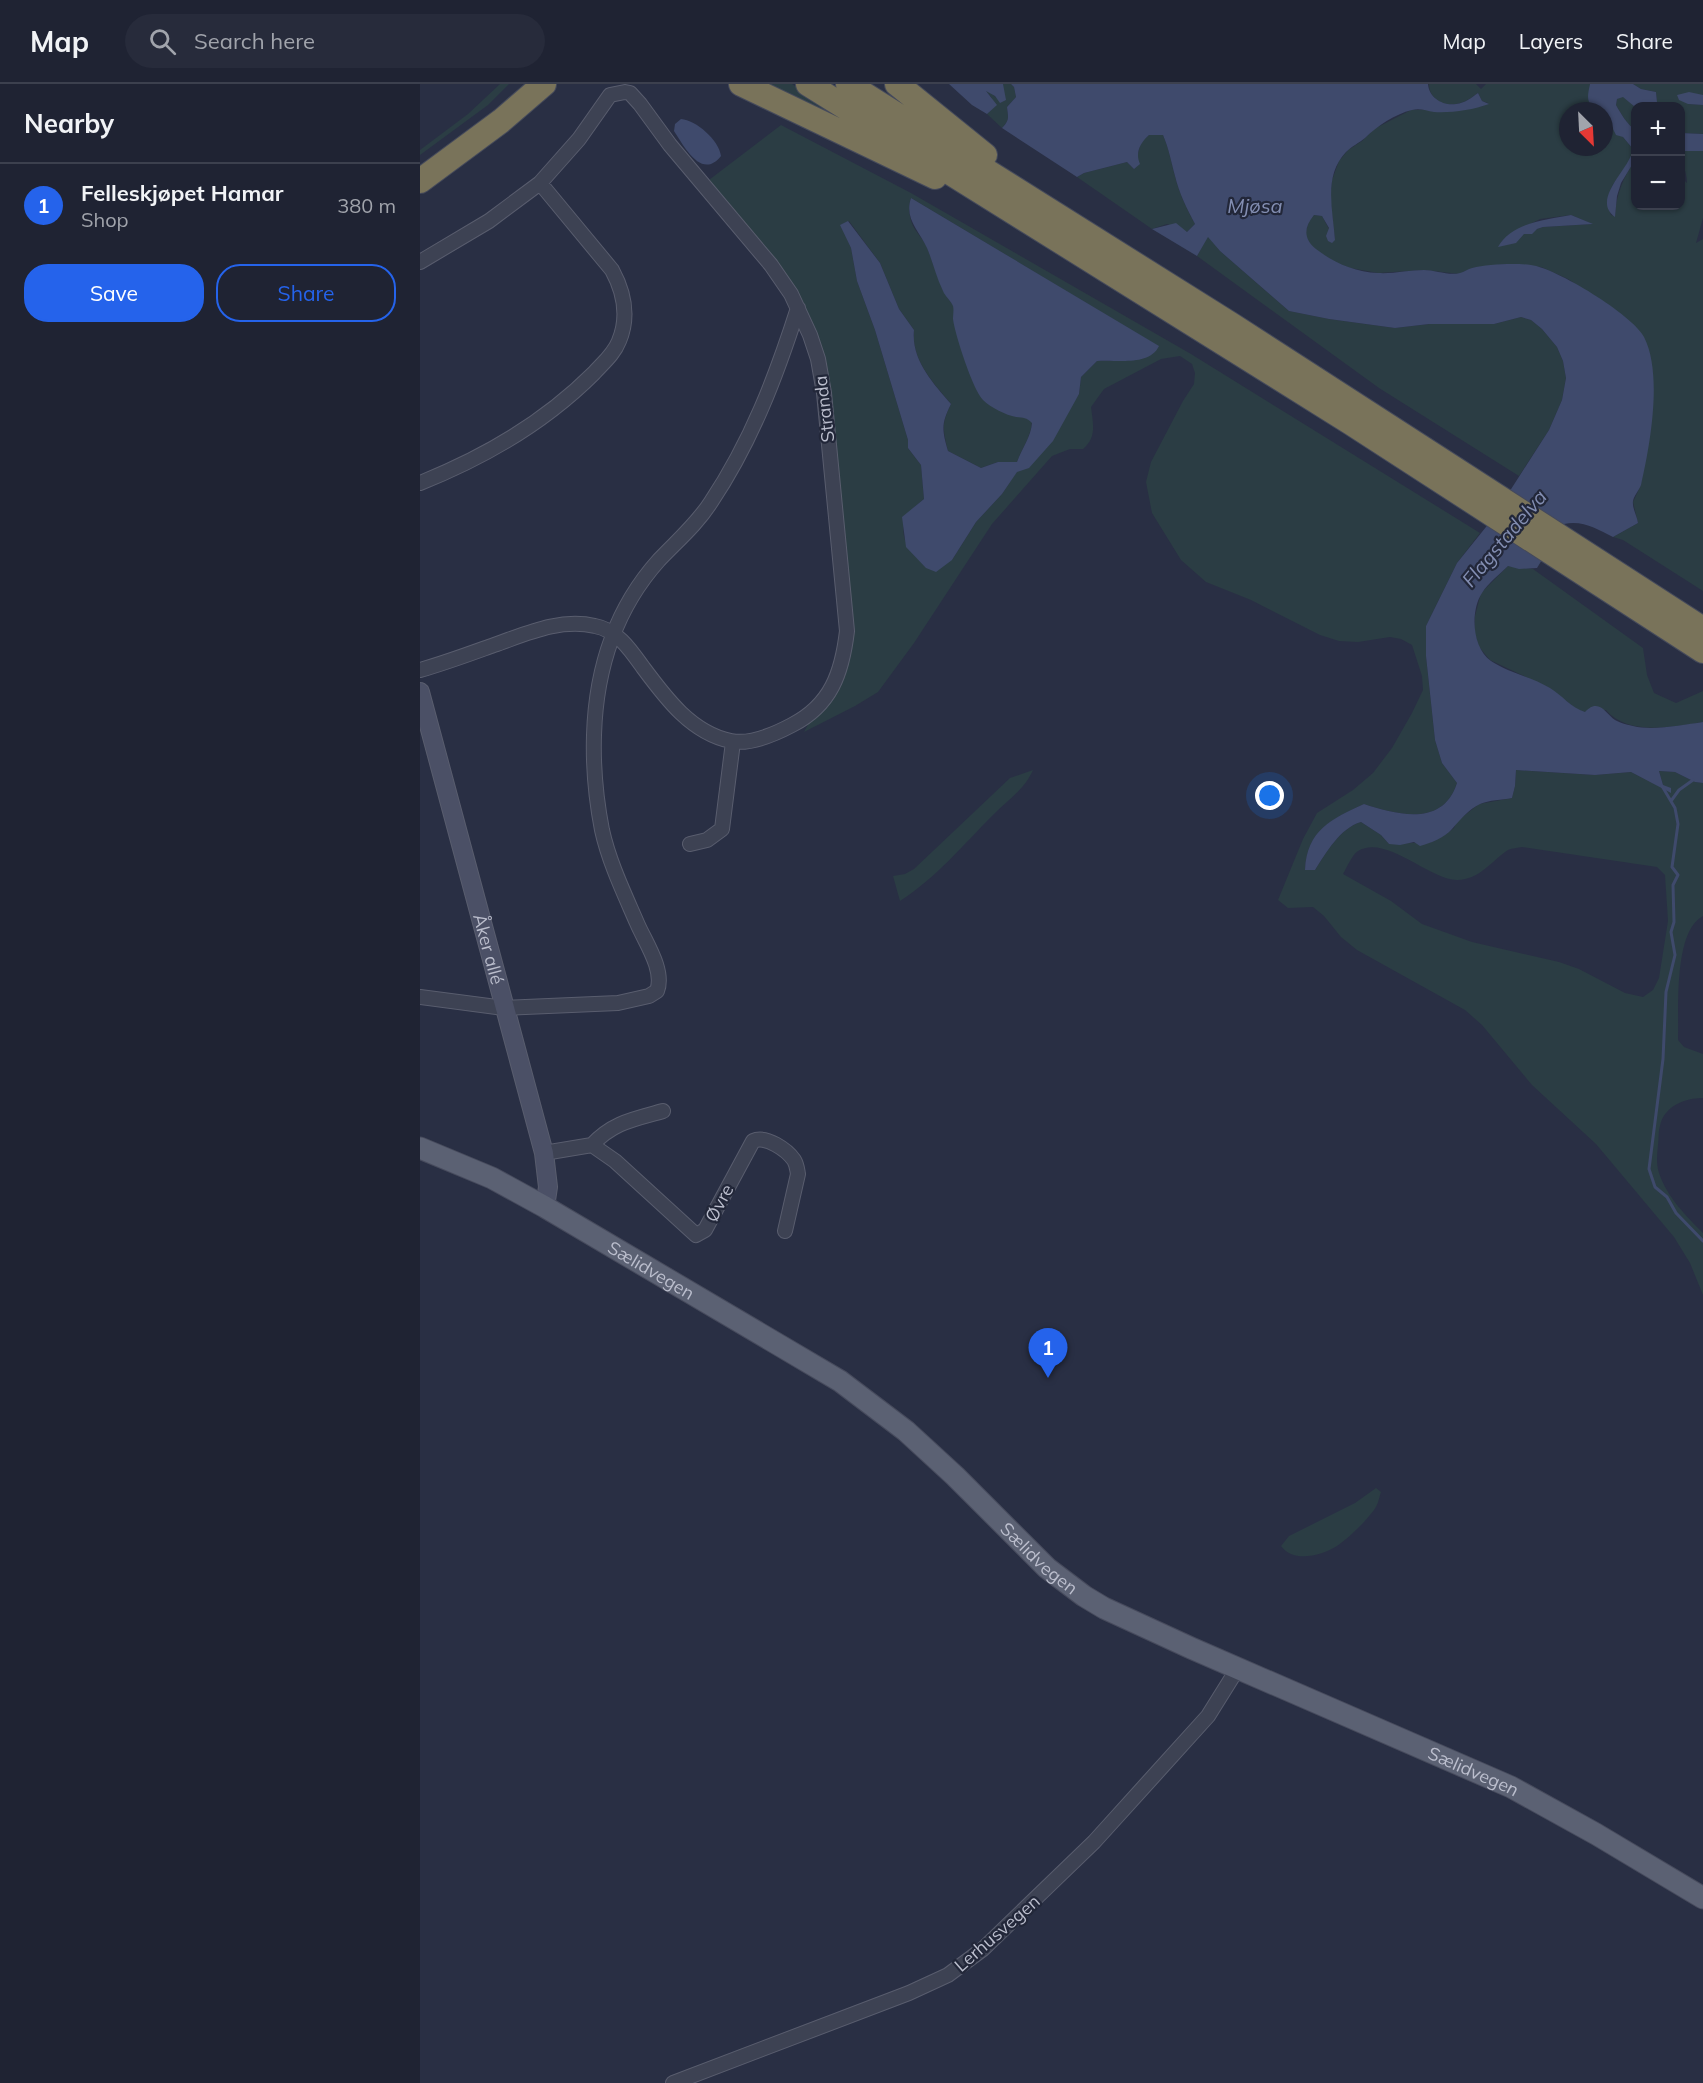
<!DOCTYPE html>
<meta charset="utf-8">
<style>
:root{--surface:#1f2333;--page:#272b3b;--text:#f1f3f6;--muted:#a1a4ac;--line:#3c404e;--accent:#2563eb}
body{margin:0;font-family:Mulish,sans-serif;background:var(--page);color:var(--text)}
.controls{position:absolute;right:18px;top:18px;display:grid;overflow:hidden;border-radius:12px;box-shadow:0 2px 4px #0004}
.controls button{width:54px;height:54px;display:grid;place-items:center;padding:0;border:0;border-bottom:2px solid var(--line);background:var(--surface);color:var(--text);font:30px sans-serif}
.compass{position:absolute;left:1139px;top:18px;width:54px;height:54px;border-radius:50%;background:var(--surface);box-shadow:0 2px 4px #0004;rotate:156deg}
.you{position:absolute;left:850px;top:712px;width:21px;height:21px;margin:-15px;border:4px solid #fff;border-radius:50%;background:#1a73e8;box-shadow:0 0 0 9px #1a73e833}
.badge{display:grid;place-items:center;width:39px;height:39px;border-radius:50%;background:var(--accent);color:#fff;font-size:20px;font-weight:700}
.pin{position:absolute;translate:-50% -50px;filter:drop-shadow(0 2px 3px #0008)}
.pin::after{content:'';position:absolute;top:32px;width:21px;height:18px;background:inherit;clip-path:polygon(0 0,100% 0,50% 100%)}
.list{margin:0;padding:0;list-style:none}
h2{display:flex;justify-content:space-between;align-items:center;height:78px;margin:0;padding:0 24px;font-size:26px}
h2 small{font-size:20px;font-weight:400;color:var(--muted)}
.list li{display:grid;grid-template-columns:39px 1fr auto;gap:18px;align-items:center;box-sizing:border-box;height:84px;padding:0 24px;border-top:2px solid var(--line)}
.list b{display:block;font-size:22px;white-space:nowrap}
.list p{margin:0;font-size:20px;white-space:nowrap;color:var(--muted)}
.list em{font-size:20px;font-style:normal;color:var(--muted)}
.actions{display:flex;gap:12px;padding:18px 24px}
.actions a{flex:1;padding:14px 0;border:2px solid var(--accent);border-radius:24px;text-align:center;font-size:21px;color:var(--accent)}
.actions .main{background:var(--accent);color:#fff}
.icon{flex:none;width:33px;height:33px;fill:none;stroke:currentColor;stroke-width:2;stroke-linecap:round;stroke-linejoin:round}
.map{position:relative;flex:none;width:1283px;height:1999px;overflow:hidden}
header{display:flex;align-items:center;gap:36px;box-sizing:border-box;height:84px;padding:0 30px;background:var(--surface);border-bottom:2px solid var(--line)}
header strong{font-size:28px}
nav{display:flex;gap:33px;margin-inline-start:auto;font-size:21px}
.search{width:420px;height:54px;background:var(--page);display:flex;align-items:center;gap:15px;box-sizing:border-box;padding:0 21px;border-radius:33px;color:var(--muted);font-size:22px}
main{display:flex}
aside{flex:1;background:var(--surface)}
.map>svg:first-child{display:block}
.green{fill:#2b3d44;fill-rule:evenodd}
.water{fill:#3f4a6c}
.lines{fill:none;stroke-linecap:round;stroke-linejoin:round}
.stream{stroke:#3f4a6c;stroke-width:3}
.street-casing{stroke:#595d6e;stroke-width:16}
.secondary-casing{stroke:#595d6e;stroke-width:20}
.primary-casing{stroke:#474b5d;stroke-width:23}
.highway-casing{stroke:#454a5b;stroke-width:26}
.street{stroke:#3d4253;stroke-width:14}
.secondary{stroke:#4b5066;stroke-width:18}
.primary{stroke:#5b6173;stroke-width:21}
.highway{stroke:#79735a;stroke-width:24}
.labels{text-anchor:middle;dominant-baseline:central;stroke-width:4.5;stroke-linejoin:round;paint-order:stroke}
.street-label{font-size:18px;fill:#bbbecd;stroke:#222739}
.water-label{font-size:20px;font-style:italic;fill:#838eb2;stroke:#222739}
</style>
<header>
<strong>Map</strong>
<div class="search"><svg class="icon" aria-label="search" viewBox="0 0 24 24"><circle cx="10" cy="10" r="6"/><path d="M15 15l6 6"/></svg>Search here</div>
<nav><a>Map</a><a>Layers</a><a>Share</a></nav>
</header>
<main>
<aside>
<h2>Nearby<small></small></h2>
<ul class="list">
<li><span class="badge">1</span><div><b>Felleskjøpet Hamar</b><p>Shop</p></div><em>380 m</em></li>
</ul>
<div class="actions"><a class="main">Save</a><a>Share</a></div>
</aside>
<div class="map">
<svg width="1283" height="1999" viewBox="0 0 1283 1999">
<rect width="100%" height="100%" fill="#292f44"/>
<path class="green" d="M 80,0 L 89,0 L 68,21 L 0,71 L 0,66 L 48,30 Z
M 333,0 L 372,0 L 507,84 Z
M 583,0 L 591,0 L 594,3 L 596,13 L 587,23 C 588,33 590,36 582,44 L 567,30 L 575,22 L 571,13 L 566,7 L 570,8 L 578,15 L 583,6 Z
M 1009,0 L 1056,0 L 1061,5 L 1066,0 L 1170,0 C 1168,9 1174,21 1181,27 L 1148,27 L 1148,63 L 1184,63 L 1184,29 L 1192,44 L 1203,53 L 1213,65 C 1210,91 1179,99 1191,131 L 1195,132 C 1196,111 1203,94 1215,76 L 1214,72 L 1215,71 L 1216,122 L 1260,122 L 1261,93 L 1267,99 C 1267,87 1261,79 1261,67 L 1283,67 L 1283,134 L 1276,159 L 1283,155 L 1283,507 L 1203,456 L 1193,453 L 1218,439 L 1213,418 L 1220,403 L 1224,382 L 1233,288 L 1189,223 L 1148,195 L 1121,183 L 1086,180 L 1052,184 L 1039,190 L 1005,186 L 958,189 L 930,184 L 909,176 L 889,160 L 886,153 L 886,147 L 889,137 L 894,131 L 902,132 L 915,156 L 910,113 L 912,96 L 919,77 L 928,66 L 942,57 L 954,45 L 991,26 L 1049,24 L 1063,22 L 1068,19 L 1062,17 L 1058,9 C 1051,14 1044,19 1036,20 C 1022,22 1009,14 1009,0 ZM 1151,131 L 1172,140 L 1123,143 L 1104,150 L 1087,152 L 1120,135 Z
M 1213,0 L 1283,0 L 1283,11 L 1279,11 L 1268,20 L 1283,21 L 1283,50 L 1261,49 L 1260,22 L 1244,22 L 1243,20 L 1237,18 L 1236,8 L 1221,5 Z
M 1203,12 L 1215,23 L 1215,46 C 1207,40 1201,30 1196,21 L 1197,15 Z
M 361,41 L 491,109 L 771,270 L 1060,449 L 1037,479 L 1006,542 L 1006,572 L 1015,656 L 1022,679 L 1037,699 C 1023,743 978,731 944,720 C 912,735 887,746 885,786 L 895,786 C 906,769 920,744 941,738 L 961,751 L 969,760 L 1012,758 L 1026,750 L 1034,744 L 1036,738 L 1059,720 L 1092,714 L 1095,702 L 1096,686 L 1175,691 L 1211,688 L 1250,708 L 1243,701 L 1239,687 L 1255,688 L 1275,698 L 1283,699 L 1283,832 C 1253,847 1259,927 1258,956 L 1264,963 L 1283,970 L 1283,1014 C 1265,1014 1244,1022 1240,1042 C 1238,1048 1239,1055 1238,1061 C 1237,1070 1236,1080 1239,1089 C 1247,1113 1266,1132 1283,1149 L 1283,1211 L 1270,1179 L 1254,1153 L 1176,1060 L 1112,1001 L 1062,941 L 1045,926 L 937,866 L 921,853 L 904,832 L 893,823 L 868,824 L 858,816 L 883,755 L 897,729 L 933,706 L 953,689 L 972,664 L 992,629 L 1003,606 L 1002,592 L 992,561 L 981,555 L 970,553 L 938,558 L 919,557 L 900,551 L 831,516 L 786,498 L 761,476 L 732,429 L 726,398 L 731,378 L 763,317 L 774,300 L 775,289 L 772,280 L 760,272 L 741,275 L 684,305 L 671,323 C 673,340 677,353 663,365 L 650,365 L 632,372 L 572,440 L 494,559 L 458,608 L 435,622 L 384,648 L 432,557 L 393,245 L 285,99 ZM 491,114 L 738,262 L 716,276 L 677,277 L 661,293 L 659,310 L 652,320 L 597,387 L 582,410 L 556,438 L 532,476 L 497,474 C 476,452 480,433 504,415 L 501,381 L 488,364 L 488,356 L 455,246 L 437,197 L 431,164 L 421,141 L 429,137 L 460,179 L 479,225 L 494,246 C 491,276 513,298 531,320 C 521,340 523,346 528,367 L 561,384 L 578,378 L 597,378 C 602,364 611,353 612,338 L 605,333 L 595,333 L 533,221 C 518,203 515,181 506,161 C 502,154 496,148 493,142 C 489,133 488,123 491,114 ZM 1102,763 L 1237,783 L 1245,791 L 1248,837 L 1239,894 L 1233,906 L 1223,913 L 1205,909 L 1159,885 L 1139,878 L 1052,858 L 1002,840 L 971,817 L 923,790 C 927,783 932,771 938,767 C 966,750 1008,795 1037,796 C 1060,796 1072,776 1088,766 C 1092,764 1098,764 1102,763 Z
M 729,51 L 743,51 C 749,65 751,77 755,92 C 759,109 767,125 775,140 L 767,148 L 747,140 L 732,145 L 657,93 L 664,89 L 707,78 L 714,85 L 721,58 Z
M 788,152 L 800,167 L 869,227 L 909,235 L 975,244 L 1009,240 L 1074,240 L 1101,233 L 1111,236 L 1122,245 L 1137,263 L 1143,277 L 1146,294 L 1142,316 L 1129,346 L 1099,392 L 959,304 L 777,172 Z
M 1088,482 L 1113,485 L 1223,564 L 1227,591 L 1234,609 L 1256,619 L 1283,607 L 1283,638 C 1252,643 1208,652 1186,626 L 1165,628 L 1158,626 L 1129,604 L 1070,576 L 1059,563 L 1054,547 L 1055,532 L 1061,509 Z
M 613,686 C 605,705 587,717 573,731 C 542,762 517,793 480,817 L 473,792 L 485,790 L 494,785 L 590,694 Z
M 956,1404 L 961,1408 C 959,1414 958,1421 954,1426 C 945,1438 930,1453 917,1462 C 901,1472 873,1479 861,1462 L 869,1452 L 935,1419 Z"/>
<path class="water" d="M 529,0 L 583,0 L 586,16 L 580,19 L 575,12 L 566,7 L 577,21 L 567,30 L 552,21 Z
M 591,0 L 1008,0 C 1009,14 1023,22 1036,20 C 1045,19 1051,14 1058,9 L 1062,17 L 1069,20 C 1053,26 1031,29 1014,28 C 1006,27 1001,24 992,26 C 975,30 957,42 945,54 C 939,59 932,62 926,68 C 903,92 913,126 915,156 L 912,159 L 908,157 L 906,152 L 909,144 L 902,132 L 894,131 C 884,143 883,155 896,165 C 914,179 935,188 958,189 C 973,190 989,186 1004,186 C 1015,186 1029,192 1040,189 C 1044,188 1048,185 1052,184 C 1068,180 1095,179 1111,181 C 1136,184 1213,231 1224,253 C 1243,290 1230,362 1221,401 C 1219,406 1214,412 1213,417 C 1212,424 1217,432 1218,439 L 1193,453 C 1177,445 1163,436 1144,440 L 1117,484 L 1099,485 L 1088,482 C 1080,490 1068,499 1062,509 C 1050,527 1052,564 1071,577 C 1089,589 1112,593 1130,604 C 1142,611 1151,624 1165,628 C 1179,613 1186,630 1195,636 C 1200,639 1208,641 1213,642 C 1233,647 1262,641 1283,638 L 1283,699 L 1275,698 L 1255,688 L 1239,687 L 1243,701 L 1251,704 L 1251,709 L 1211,688 L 1175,691 L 1096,686 L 1095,702 L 1092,714 C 1082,716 1069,716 1060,720 C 1049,725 1040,736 1032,745 C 1024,754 1011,759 1000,762 L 994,758 L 980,761 L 969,760 L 961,751 L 941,738 C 920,744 906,769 895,786 L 885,786 C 887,746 911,735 944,720 C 978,731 1023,743 1037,699 L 1022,679 L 1015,656 L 1006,572 L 1006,542 L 1037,479 L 1070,438 L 1129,346 L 1142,316 L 1146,294 L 1143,277 L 1137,263 L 1122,245 L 1111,236 L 1101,233 L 1074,240 L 1009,240 L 975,244 L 909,235 L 869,227 L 800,167 L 788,153 L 777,172 L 732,145 L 756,139 L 767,148 L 775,140 C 767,125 759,109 755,92 C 751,77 749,65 743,51 L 729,51 C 720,59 715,69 720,80 L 714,85 L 707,78 L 664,89 L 657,93 L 582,44 C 590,36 588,33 587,23 L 596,13 L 594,3 Z
M 1170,0 L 1213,0 L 1221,5 L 1236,8 L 1237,18 L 1243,20 L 1244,22 L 1215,23 L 1203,13 L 1197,15 L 1196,21 C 1201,30 1207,40 1215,46 L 1215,76 L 1201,99 L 1197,112 L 1195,133 C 1170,115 1211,84 1213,65 L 1203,53 L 1196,51 L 1184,27 C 1167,21 1166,18 1170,0 Z
M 1269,8 L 1283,11 L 1283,21 L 1268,20 L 1259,16 L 1257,11 Z
M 261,35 C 276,36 299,56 301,72 C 282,96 265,64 254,47 L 255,40 Z
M 1261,49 L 1283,50 L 1283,67 L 1261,67 Z
M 491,114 L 739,262 C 729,283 696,275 677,277 L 661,293 L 659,310 L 633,357 L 609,384 L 597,388 L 582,410 L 556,438 L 532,476 L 516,488 L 506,484 L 486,463 L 482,433 L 504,415 L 501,381 L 488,364 L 488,356 L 455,246 L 437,197 L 431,164 L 420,141 L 428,137 L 460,179 L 479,225 L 494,246 C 491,276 513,299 531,320 C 521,340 522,346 528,367 L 561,384 L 578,378 L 597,378 C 602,364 611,353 612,339 C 606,333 604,334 596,333 C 586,331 571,324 563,316 C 553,306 535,251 533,235 C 533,231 534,226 533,222 C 531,217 525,212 523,207 C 516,193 513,178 507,164 C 499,146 484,135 491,114 Z
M 1151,131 L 1173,140 L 1123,143 L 1117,145 L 1112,150 L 1104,150 L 1096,159 L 1078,163 C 1092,138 1126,136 1151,131 Z"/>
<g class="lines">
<path class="stream" d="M 1242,702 L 1255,724 L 1258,740 L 1252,783 L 1258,791 L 1253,801 L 1254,838 L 1251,848 L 1255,871 L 1246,908 L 1243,975 L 1229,1085 L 1235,1103 L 1247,1113 L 1256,1129 L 1283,1157
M 1251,717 L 1259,706 L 1273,696"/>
<defs>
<path id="street" d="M 0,178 L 69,137 L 120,99 L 159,55 L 190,11 L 205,8 L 210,9 L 220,20 L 250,61 L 351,181 L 371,210 L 390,251 L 398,275 L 404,309 L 427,547 C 422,589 411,621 372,641 C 355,650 330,661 311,657 C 271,649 245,613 222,582 C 210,565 197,546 175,542 C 139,534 106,550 74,561 C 49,570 25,579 0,586
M 0,399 C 63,374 126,337 174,289 C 183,279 194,270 199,257 C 209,233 204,208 192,186 L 120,99
M 270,760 L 287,756 L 302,745 L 313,658
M 0,913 L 84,924 L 198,919 L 229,912 L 237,907 C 245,886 225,858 217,839 C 204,809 189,778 182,746 C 176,715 173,682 174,651 C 176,585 195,525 239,476 C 257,457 277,440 291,418 C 331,358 356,293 378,224
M 172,1061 C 193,1038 215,1035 243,1027
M 124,1069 L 172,1061 L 195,1077 L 276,1151 L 285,1146 L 333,1057 C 346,1051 367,1066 374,1076 C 377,1081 377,1085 378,1090 L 365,1147
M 253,1999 L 489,1909 L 528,1891 L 563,1865 L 674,1758 L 788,1632 L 818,1584"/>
<g id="secondary">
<path id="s1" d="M 0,608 L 124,1069 L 128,1103 L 125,1123"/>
</g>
<g id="primary">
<path id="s2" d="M 0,1064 L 72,1094 L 125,1123 L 420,1297 L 486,1347 L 535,1392 L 627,1484 L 664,1512 L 684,1524 L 771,1564 L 1091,1703 L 1176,1750 L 1283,1814"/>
</g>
<path id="highway" d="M 321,0 L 515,93
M 388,0 L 931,339 L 1283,567
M 428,0 L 812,241 L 1283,545
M 477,0 L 565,71
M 0,97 L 81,37 L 124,0"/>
</defs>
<use href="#street" class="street-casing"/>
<use href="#secondary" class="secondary-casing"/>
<use href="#primary" class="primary-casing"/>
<use href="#highway" class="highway-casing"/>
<use href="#street" class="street"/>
<use href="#secondary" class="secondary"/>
<use href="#primary" class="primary"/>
<use href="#highway" class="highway"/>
</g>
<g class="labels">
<g class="street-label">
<text transform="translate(404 325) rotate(-97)">Stranda</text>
<text stroke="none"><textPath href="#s1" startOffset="266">Åker allé</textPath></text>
<text transform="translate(299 1119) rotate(-62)">Øvre</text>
<text stroke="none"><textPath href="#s2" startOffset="262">Sælidvegen</textPath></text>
<text stroke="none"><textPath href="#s2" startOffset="748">Sælidvegen</textPath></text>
<text stroke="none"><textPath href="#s2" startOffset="1234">Sælidvegen</textPath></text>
<text transform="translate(577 1849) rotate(-41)">Lerhusvegen</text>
</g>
<g class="water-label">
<text x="835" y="121">Mjøsa</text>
<text transform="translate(1084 454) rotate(-50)">Flagstadelva</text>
</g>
</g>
</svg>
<div class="controls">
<button>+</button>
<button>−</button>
</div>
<svg class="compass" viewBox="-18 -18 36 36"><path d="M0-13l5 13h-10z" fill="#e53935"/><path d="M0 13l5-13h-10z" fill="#a1a4ac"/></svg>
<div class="you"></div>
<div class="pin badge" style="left:628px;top:1294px">1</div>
</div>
</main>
